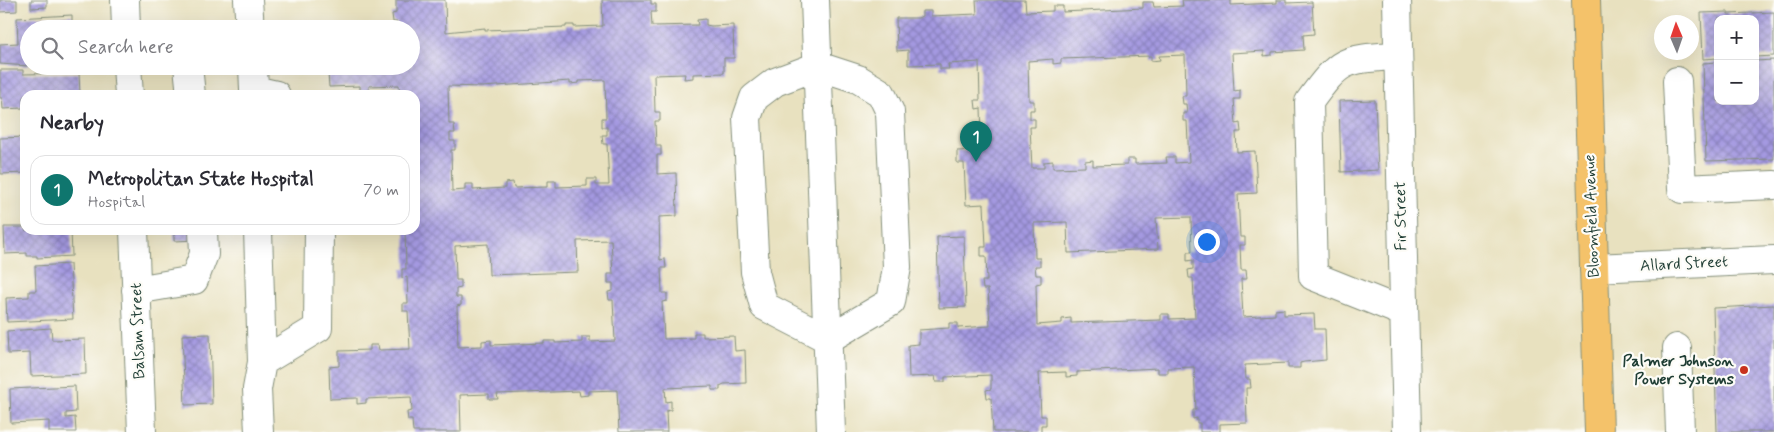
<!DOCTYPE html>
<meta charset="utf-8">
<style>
:root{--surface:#fff;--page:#f2f2f3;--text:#2b2b33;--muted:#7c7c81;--line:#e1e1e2;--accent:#0f766e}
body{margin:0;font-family:Mynerve,sans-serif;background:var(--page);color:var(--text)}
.controls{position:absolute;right:15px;top:15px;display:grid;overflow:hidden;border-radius:10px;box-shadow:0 5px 20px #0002}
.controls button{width:45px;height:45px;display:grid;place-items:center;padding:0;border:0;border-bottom:1px solid var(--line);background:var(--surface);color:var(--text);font:25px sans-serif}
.compass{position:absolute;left:1654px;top:15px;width:45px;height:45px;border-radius:50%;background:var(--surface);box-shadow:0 5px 20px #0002;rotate:358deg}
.you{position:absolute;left:1206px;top:241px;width:18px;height:18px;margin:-12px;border:4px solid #fff;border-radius:50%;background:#1a73e8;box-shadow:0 0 0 8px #1a73e833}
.badge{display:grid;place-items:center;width:32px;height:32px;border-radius:50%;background:var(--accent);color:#fff;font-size:16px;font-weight:700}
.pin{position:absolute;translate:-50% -41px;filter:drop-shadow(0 1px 2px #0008)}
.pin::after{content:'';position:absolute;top:26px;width:18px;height:15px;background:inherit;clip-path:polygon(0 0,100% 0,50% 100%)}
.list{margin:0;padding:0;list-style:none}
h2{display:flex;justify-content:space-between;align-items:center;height:65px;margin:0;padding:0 20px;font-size:21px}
h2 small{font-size:16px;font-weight:400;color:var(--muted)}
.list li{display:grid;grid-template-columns:32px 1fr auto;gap:15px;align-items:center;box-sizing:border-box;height:70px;margin:0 10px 10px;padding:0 10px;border:1px solid var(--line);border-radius:15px}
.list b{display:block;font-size:19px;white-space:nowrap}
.list p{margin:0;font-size:16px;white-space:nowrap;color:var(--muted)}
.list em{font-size:16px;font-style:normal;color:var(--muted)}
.icon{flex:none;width:28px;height:28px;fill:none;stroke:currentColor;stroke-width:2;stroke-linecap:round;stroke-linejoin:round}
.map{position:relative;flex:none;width:1774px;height:432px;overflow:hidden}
.search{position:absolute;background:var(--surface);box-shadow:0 5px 20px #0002;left:20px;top:20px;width:400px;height:55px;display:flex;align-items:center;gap:12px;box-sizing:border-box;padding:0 18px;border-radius:28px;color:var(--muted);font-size:19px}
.panel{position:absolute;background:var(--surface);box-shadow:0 5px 20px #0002;left:20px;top:90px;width:400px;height:145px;border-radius:15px}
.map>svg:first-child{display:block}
.building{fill:url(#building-cross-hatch);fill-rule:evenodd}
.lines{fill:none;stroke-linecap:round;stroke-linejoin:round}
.minor-casing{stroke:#848f7a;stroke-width:30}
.major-casing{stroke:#848f7a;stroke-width:30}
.minor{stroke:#fff;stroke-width:28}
.major{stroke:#f4c26a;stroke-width:28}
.poi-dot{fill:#c8321e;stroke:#fdfcf7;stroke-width:2}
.labels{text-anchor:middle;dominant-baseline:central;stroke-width:4.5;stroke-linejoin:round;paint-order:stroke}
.street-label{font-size:16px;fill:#1f3d34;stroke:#fdfcf7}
.poi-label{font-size:16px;font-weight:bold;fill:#1f3d34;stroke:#fdfcf7;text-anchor:end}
</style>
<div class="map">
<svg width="1774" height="432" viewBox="0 0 1774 432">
<defs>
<pattern id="building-cross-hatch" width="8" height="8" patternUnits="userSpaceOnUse" patternTransform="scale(1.25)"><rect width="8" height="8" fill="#a499e1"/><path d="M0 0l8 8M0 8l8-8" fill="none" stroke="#857eb7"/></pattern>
</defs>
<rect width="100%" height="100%" fill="#fdfcf7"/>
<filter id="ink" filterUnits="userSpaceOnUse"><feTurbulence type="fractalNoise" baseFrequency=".02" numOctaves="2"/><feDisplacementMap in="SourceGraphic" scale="10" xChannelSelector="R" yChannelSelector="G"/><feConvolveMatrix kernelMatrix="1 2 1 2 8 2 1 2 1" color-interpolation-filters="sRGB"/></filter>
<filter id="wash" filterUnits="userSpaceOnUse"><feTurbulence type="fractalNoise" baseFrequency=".0096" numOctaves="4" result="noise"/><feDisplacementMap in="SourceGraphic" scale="20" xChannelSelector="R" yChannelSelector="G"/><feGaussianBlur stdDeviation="1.12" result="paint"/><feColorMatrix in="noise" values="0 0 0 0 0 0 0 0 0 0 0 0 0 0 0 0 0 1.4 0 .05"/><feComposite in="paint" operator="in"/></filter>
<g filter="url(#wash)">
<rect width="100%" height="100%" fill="#e8e1bf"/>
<g id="blocks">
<path class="building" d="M 0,0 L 17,0 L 17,11 L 0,12 Z
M 31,0 L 47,0 L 47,7 L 31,8 Z
M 396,0 L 445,0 L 446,32 L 485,28 L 485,30 L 566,27 L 566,25 L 574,25 L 574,27 L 603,26 L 602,0 L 651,0 L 651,4 L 656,4 L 656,12 L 651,12 L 652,26 L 698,25 L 697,20 L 706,19 L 706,25 L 711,26 L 733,25 L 734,58 L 724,58 L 724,73 L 693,74 L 693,78 L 684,79 L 685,74 L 654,75 L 655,112 L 660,112 L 660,121 L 655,121 L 656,146 L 661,146 L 661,155 L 657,155 L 657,174 L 676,173 L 677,216 L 659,217 L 660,260 L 665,259 L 666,268 L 661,268 L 662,293 L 667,293 L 667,301 L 662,302 L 664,339 L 694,338 L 694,333 L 703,333 L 703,337 L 734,336 L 735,351 L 745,350 L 746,383 L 724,384 L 720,386 L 720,390 L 712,390 L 712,386 L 665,388 L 666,402 L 671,401 L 671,410 L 666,411 L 667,432 L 619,432 L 617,390 L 588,391 L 588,395 L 580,396 L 579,391 L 497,394 L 498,399 L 489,399 L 489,394 L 460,395 L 461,432 L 413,432 L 412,420 L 408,420 L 407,412 L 412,411 L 411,397 L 366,399 L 366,403 L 357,404 L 357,398 L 330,399 L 329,367 L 339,366 L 339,351 L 370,350 L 370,345 L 378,345 L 379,350 L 410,349 L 408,311 L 403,311 L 403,303 L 408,303 L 407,277 L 402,278 L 402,269 L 406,269 L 405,230 L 415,230 L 415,95 L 400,95 L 399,85 L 369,86 L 369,91 L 360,91 L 360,86 L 329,87 L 328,73 L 318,73 L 318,66 L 411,66 L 411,29 L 397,29 L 397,22 L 393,22 L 392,14 L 396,13 ZM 605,80 L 606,118 L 602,118 L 602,127 L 607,127 L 607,135 L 602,135 L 603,144 L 607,144 L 609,185 L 596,185 L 596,179 L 587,179 L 587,186 L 556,187 L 556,181 L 548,181 L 548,187 L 514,188 L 513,182 L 505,183 L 505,188 L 473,190 L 473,184 L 465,184 L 465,190 L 452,191 L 451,150 L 455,150 L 455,141 L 450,141 L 450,133 L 455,133 L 454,124 L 449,124 L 448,86 L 482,87 L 570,81 L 570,84 L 579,83 L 579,81 ZM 611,240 L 613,274 L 608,274 L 608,283 L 613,283 L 613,291 L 608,292 L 609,300 L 613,300 L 615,341 L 590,342 L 590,337 L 582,337 L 582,342 L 555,343 L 555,341 L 544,341 L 544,343 L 491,345 L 491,340 L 482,341 L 482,346 L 458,347 L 457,306 L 461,305 L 461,297 L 456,297 L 456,289 L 461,288 L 461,280 L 456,280 L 455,246 L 488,244 L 489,275 L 578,272 L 577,241 Z
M 976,0 L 1025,0 L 1026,12 L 1053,11 L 1053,6 L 1063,6 L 1063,12 L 1143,8 L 1143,2 L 1153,2 L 1154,7 L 1183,6 L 1182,0 L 1231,0 L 1231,5 L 1277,3 L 1277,0 L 1286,0 L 1286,3 L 1312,2 L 1314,34 L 1303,35 L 1304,50 L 1272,52 L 1272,55 L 1264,56 L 1264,51 L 1232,53 L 1234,91 L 1240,90 L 1240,99 L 1234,99 L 1236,124 L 1240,123 L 1241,132 L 1236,132 L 1237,152 L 1255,151 L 1257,193 L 1238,194 L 1240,237 L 1245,237 L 1245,245 L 1240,245 L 1241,270 L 1246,270 L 1247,279 L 1241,279 L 1243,317 L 1275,315 L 1275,310 L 1284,309 L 1284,315 L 1314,314 L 1315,329 L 1325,329 L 1326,360 L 1304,362 L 1300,363 L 1300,368 L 1288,368 L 1288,363 L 1245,365 L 1246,379 L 1250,379 L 1251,388 L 1246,388 L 1247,423 L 1220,424 L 1220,432 L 1200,432 L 1200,423 L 1197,423 L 1197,418 L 1193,419 L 1193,410 L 1196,410 L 1194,367 L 1168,368 L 1168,373 L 1158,373 L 1158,368 L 1077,372 L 1077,376 L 1066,377 L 1066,372 L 1039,373 L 1041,416 L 1046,416 L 1046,425 L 1041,425 L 1041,432 L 993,432 L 991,398 L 987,398 L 986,390 L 991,389 L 991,375 L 945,377 L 945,382 L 936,382 L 935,376 L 909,377 L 908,345 L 919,344 L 919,330 L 949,328 L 949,323 L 958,323 L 958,328 L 990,326 L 988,289 L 983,289 L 982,281 L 987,281 L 986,256 L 981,256 L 981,247 L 986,247 L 984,204 L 966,205 L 964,163 L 957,163 L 957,151 L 982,150 L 982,142 L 977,142 L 977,134 L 982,134 L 981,108 L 976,109 L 975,100 L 980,100 L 979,62 L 948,64 L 949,69 L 940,69 L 940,64 L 908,65 L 908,50 L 897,51 L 896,18 L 918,18 L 922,16 L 922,11 L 931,11 L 931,16 L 977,14 ZM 1185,55 L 1186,96 L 1182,96 L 1183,104 L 1186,104 L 1187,113 L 1183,113 L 1183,121 L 1187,121 L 1189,162 L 1175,163 L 1175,157 L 1166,157 L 1167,163 L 1135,164 L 1135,159 L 1127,159 L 1127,165 L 1093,166 L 1093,160 L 1085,161 L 1085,167 L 1053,168 L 1053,161 L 1044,162 L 1044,168 L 1032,168 L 1030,127 L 1035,127 L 1035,119 L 1030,119 L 1030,110 L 1034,110 L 1034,101 L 1029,101 L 1028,61 L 1053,59 L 1053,64 L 1061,63 L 1061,59 L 1151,56 L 1151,61 L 1160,60 L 1159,56 ZM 1191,217 L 1192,252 L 1187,252 L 1187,261 L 1193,260 L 1193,269 L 1188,270 L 1189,278 L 1193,278 L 1195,318 L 1169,319 L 1169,314 L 1161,314 L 1161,320 L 1071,323 L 1071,318 L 1062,319 L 1062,323 L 1037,325 L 1036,284 L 1041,283 L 1041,275 L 1036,275 L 1035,266 L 1040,266 L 1040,258 L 1035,258 L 1034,223 L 1067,222 L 1068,253 L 1158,249 L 1156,218 Z
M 1728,12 L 1728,14 L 1774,12 L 1774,56 L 1755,57 L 1755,19 L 1718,19 L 1718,58 L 1703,59 L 1701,13 Z
M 72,15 L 72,29 L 29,29 L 29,66 L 0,64 L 0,44 L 18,43 L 17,18 Z
M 1774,60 L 1774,159 L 1706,161 L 1703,63 L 1718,62 L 1718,101 L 1755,101 L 1755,61 Z
M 0,70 L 23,70 L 23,74 L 79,73 L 80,95 L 25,95 L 23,97 L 23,108 L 3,109 L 2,98 L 0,98 Z
M 1375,100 L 1378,170 L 1341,172 L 1339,101 Z
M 25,137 L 25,173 L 1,174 L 0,138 Z
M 4,227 L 25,227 L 25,230 L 71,230 L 72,256 L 37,258 L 37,256 L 27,256 L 27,253 L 5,254 Z
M 174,230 L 196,230 L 197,240 L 174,241 Z
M 964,236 L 966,307 L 939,308 L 937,237 Z
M 70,264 L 73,319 L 7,322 L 6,298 L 29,297 L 29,291 L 36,291 L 35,266 Z
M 1774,305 L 1774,432 L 1717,432 L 1713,308 Z
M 51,328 L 52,340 L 85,339 L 86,374 L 31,376 L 30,353 L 8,354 L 7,331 Z
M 210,334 L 212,404 L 185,405 L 182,335 Z
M 75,386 L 76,412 L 66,413 L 66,418 L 75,417 L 76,432 L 49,432 L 49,421 L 11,423 L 10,389 Z"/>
</g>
</g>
<g filter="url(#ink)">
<use href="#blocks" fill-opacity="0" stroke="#848f7a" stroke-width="1"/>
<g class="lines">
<defs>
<path id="minor" d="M 125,0 L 126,29
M 248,0 L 250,29
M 815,0 L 831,432
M 1397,0 L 1407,432
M 1397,56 C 1344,59 1341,58 1309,102 L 1313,276 L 1403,312
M 127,66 L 129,95
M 188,66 L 191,95
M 253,66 L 254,90 L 276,95
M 818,66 L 858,79 L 881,93 L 890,112 L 897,267 L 891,302 L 828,339 L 764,306 L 755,272 L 747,118 L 754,98 L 775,82 Z
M 1677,81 L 1682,189 L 1774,185
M 134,230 L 142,432
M 258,230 L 262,362 L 257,389 L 259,432
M 1594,268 L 1774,260
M 136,290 L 194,280 L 204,254 L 203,230
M 1677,348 L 1680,432
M 262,362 L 318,328 L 319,230"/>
<path id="major" d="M 1586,0 L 1599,432"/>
</defs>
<use href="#minor" class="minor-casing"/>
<use href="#major" class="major-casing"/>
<use href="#minor" class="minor"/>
<use href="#major" class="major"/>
</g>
</g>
<circle class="poi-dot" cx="1744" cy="370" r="5"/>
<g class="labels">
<g class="street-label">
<text transform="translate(1401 216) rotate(-91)">Fir Street</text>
<text transform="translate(1592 216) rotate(-92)">Bloomfield Avenue</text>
<text transform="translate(1684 264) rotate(-3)">Allard Street</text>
<text transform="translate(138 331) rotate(-92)">Balsam Street</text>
</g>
<g class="poi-label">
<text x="1734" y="361">Palmer Johnson<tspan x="1734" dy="18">Power Systems</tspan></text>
</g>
</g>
</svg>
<div class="controls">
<button>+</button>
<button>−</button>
</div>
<svg class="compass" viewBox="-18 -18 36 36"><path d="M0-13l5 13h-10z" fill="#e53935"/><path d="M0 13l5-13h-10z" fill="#7c7c81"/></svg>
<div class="you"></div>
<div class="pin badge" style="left:976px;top:162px">1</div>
<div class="search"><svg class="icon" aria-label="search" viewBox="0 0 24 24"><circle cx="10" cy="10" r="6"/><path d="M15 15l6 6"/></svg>Search here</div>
<section class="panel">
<h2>Nearby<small></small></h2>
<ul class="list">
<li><span class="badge">1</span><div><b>Metropolitan State Hospital</b><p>Hospital</p></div><em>70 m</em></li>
</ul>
</section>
</div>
